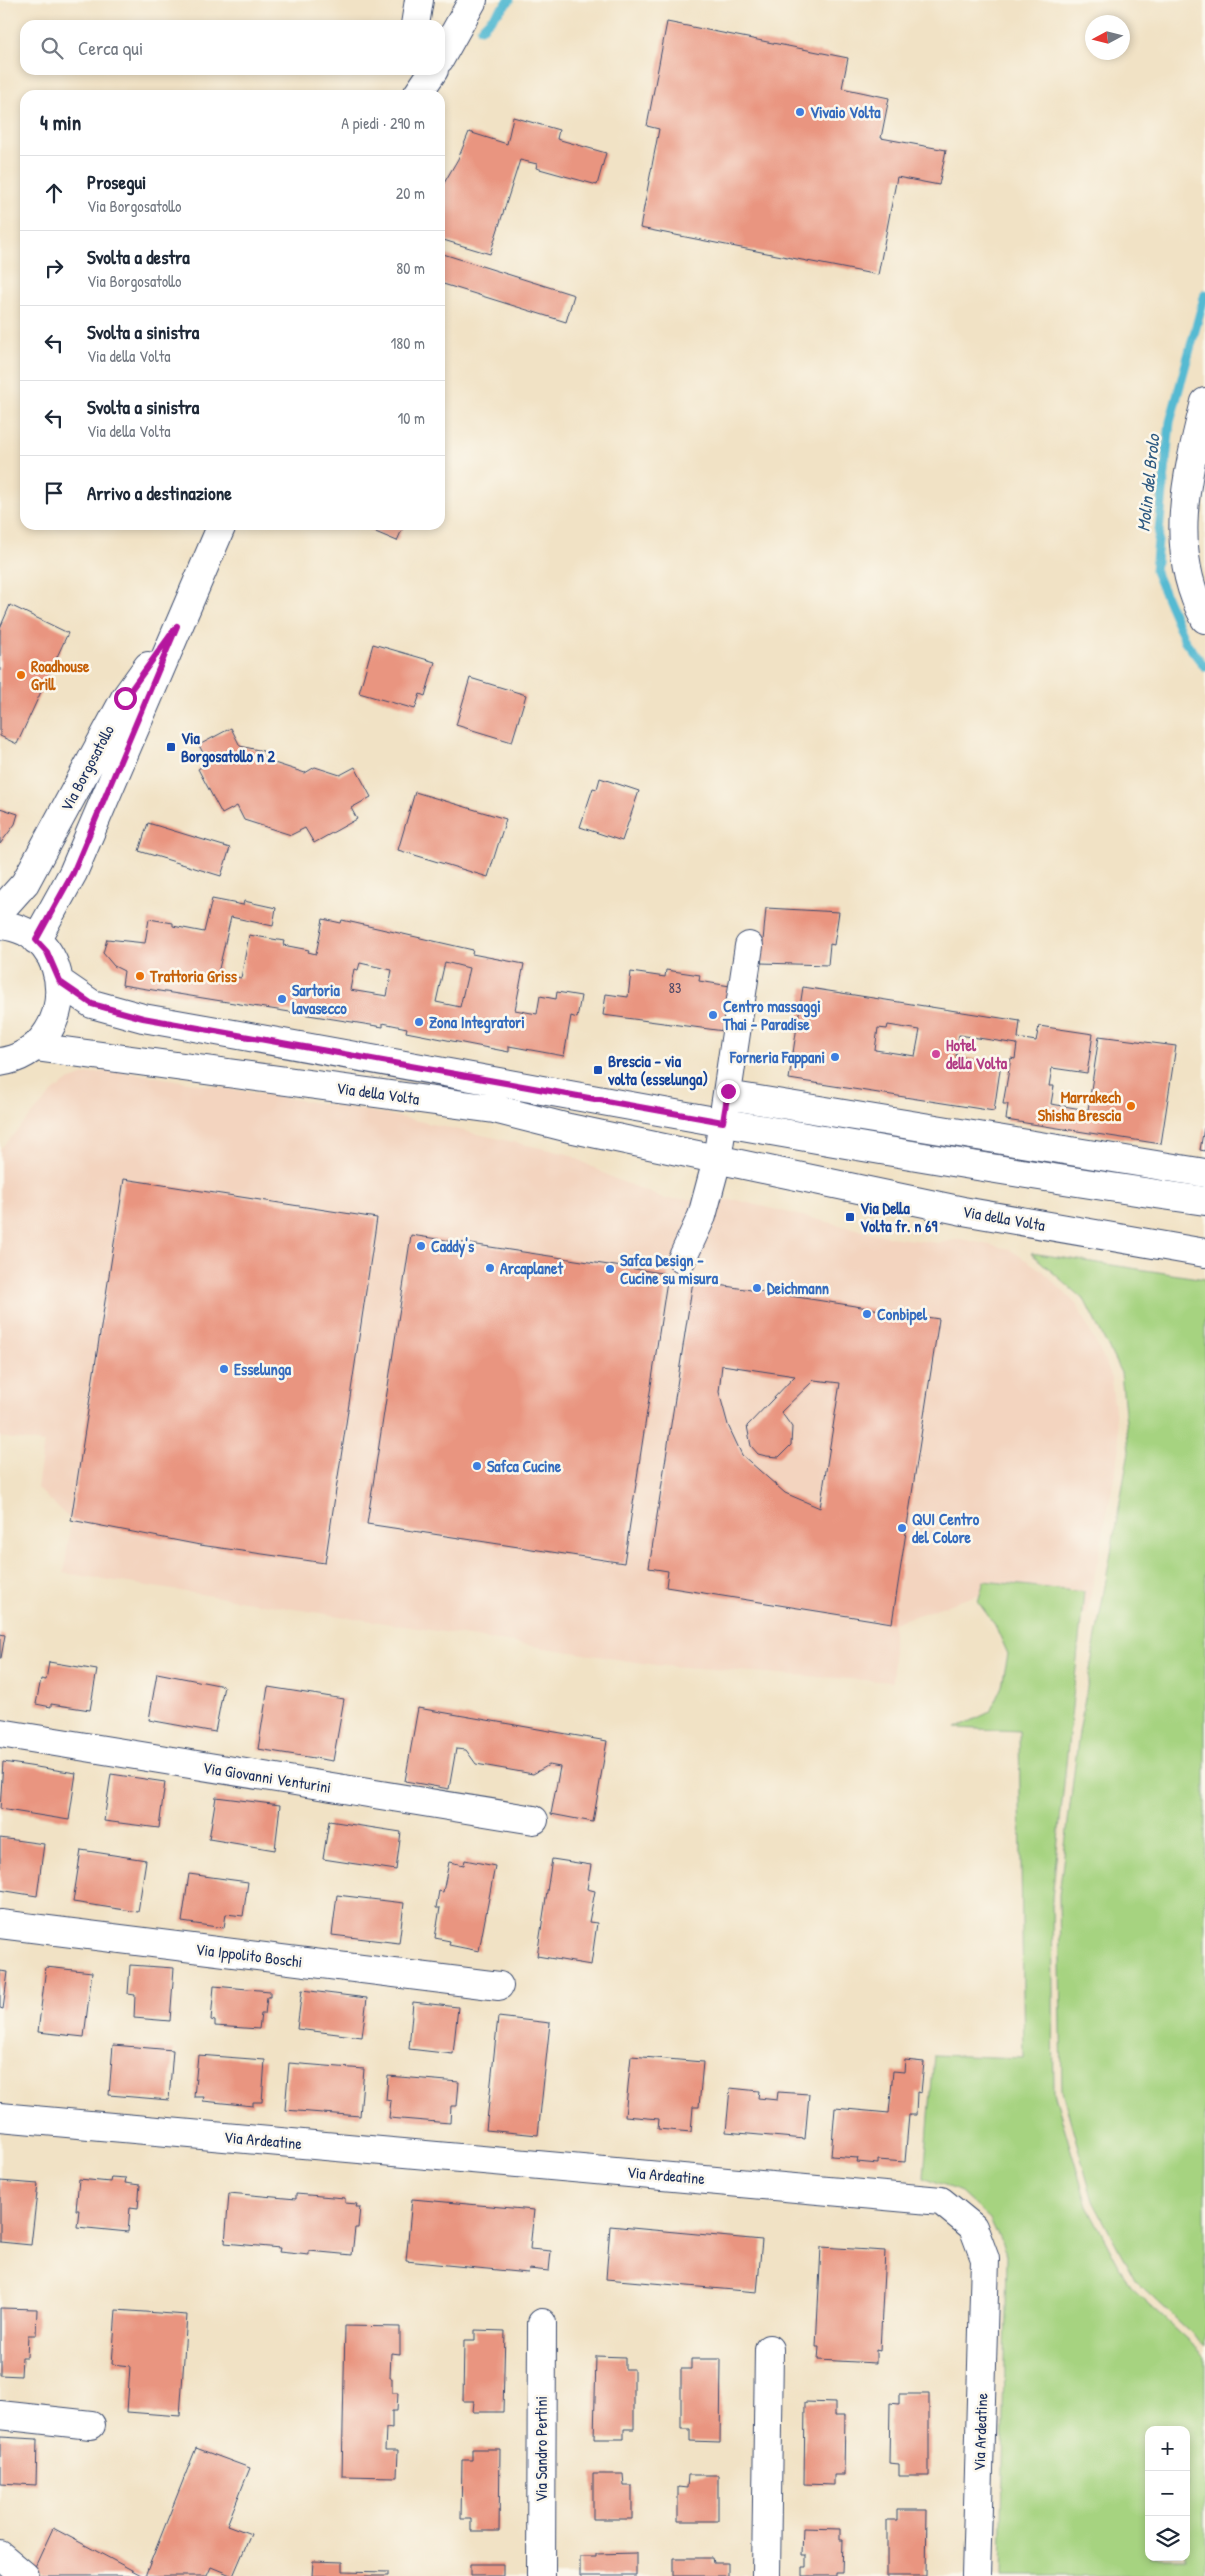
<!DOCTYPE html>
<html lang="it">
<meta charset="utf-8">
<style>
:root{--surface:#fff;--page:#f6f6f7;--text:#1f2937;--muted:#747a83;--line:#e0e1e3}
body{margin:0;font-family:"Patrick Hand",sans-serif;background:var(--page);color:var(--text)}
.controls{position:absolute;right:15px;bottom:15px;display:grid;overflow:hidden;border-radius:10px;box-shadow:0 2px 8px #0003}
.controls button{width:45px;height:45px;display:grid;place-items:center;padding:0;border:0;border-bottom:1px solid var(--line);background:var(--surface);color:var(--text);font:25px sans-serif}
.compass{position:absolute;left:1085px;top:15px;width:45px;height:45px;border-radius:50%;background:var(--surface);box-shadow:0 2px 8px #0003;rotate:263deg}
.stop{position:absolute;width:15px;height:15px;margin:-11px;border:4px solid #b5179e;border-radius:50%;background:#fff}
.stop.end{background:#b5179e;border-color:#fff;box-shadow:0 1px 5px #0008}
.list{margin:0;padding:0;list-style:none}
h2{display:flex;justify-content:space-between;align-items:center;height:65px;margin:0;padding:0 20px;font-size:21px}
h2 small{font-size:16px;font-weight:400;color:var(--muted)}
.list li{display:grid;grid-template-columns:32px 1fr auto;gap:15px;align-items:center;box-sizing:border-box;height:75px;padding:0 20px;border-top:1px solid var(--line)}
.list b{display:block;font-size:19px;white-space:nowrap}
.list p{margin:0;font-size:16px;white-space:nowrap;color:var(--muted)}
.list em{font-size:16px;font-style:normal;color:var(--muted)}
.icon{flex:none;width:28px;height:28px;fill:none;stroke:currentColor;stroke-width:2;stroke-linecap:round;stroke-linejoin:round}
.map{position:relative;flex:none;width:1205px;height:2576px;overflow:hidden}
.search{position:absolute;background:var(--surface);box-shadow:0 2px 8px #0003;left:20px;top:20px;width:425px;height:55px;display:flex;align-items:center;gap:12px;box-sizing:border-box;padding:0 18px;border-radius:15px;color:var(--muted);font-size:19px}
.panel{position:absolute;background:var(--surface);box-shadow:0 2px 8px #0003;left:20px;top:90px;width:425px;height:440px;border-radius:15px}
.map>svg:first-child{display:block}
.built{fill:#f3d4bf}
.green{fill:#a6d380;stroke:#60816f;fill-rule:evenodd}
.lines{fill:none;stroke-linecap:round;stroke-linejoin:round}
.stream{stroke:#54bad2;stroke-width:9}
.building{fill:#e99580;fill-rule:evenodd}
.minor-casing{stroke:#3b4a6d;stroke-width:30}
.major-casing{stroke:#3b4a6d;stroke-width:30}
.highway-casing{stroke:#3b4a6d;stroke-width:30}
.minor{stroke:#fff;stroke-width:28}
.major{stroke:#fff;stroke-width:28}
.highway{stroke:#fff;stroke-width:28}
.route{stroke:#b5179e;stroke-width:6}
.shop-dot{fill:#3f7fe0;stroke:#fbf7ec;stroke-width:2}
.food-dot{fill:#e8710a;stroke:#fbf7ec;stroke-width:2}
.transit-dot{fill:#1a4fb4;stroke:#fbf7ec;stroke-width:2}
.hotel-dot{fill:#d1479c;stroke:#fbf7ec;stroke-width:2}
.labels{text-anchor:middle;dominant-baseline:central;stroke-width:5;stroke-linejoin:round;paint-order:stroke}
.number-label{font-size:14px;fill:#4e4866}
.shop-label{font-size:16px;font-weight:bold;fill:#366cbe;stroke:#fbf7ec;text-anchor:start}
.food-label{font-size:16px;font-weight:bold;fill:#c56008;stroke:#fbf7ec;text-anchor:start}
.transit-label{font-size:16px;font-weight:bold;fill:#164399;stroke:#fbf7ec;text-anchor:start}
.street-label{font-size:16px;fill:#1b2f5e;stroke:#fbf7ec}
.hotel-label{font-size:16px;font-weight:bold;fill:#b23c85;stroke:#fbf7ec;text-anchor:start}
.water-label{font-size:18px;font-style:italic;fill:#2c5981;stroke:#fbf7ec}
</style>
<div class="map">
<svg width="1205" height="2576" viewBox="0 0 1205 2576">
<rect width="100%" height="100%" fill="#fbf7ec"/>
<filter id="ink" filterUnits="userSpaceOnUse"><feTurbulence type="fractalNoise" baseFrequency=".02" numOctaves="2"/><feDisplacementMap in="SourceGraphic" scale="10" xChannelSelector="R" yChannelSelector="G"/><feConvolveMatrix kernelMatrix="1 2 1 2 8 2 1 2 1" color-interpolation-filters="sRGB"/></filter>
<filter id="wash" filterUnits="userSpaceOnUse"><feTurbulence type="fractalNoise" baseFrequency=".0096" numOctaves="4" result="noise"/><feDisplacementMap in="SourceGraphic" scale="20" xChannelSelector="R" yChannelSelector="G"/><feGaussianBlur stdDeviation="1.12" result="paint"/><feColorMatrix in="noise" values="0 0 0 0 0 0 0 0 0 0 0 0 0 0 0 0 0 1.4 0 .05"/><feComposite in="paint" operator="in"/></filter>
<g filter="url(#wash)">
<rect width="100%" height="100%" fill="#f1e2c5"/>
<path class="built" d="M 113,1070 L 386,1114 L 568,1154 L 613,1178 L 665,1199 L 736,1200 L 890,1237 L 938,1243 L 961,1239 L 1009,1249 L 1043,1271 L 1077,1305 L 1110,1372 L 1120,1449 L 1087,1613 L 977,1595 L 893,1623 L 893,1682 L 655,1665 L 64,1573 L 71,1520 L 37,1488 L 44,1443 L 0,1437 L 0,1149 L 53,1092 L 68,1081 L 88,1074 Z"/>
<path class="green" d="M 1031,1253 L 1205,1279 L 1205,2346 L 1135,2280 L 1093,2201 L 1062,2091 L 1059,1895 L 1079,1732 L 1129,1451 L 1121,1373 L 1085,1301 Z
M 984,1581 L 1084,1592 L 1052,1898 L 1054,2092 L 1087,2205 L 1130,2287 L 1205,2356 L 1205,2576 L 1001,2576 L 1007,2255 L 990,2219 L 961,2192 L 924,2177 L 934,2055 L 1024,2058 L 1019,1731 L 956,1728 L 990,1712 L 1002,1686 L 1008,1654 L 995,1625 L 978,1602 ZM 1149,2430 L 1186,2430 L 1186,2557 L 1149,2557 Z"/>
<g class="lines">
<path class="stream" d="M 481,29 L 510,0
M 1205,294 L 1170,422 L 1155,571 L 1185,641 L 1205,667"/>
</g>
<g id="blocks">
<path class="building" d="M 667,22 L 848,58 L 842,88 L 889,98 L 881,138 L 946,150 L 939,185 L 897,177 L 878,275 L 640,228 L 659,129 L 647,126 Z
M 513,117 L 559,130 L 557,139 L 606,153 L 597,185 L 536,168 L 537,164 L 520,160 L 490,254 L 440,239 L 440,190 L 458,159 L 469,132 L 507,144 Z
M 440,253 L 574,295 L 566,322 L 440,283 Z
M 359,525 L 404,525 L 397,541 Z
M 10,605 L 68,633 L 17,744 L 0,736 L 0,628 Z
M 373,644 L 435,662 L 425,696 L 420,694 L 415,709 L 359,693 Z
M 470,678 L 526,695 L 512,742 L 456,725 Z
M 231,728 L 240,746 L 263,751 L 268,761 L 305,773 L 315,767 L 340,775 L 355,767 L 371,797 L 351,808 L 357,819 L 314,843 L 305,828 L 291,835 L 244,820 L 237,806 L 222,814 L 198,769 L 208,763 L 199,745 Z
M 600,778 L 639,791 L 622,841 L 580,827 L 593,788 L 597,789 Z
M 415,792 L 506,819 L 488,877 L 398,850 Z
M 0,808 L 18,814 L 15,824 L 0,844 Z
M 148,823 L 230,848 L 221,876 L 139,851 Z
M 212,899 L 243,905 L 244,901 L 276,908 L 273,926 L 231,917 L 218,973 L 241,978 L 249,935 L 284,941 L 283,945 L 309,950 L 308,952 L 316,954 L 323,919 L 341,923 L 342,920 L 473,950 L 472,954 L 524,964 L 515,1010 L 537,1014 L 540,996 L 556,999 L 557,992 L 581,996 L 577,1018 L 571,1016 L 564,1056 L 509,1046 L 509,1052 L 406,1032 L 407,1028 L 383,1023 L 383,1027 L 122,985 L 124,971 L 114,966 L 103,953 L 107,939 L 145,943 L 149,919 L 173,923 L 173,926 L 204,932 ZM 445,962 L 469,968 L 460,1007 L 436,1002 ZM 360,963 L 392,970 L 387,996 L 350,990 L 354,969 L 358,970 Z
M 766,908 L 839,912 L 834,945 L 830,944 L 828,965 L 761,963 Z
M 666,970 L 700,975 L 699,981 L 730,986 L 724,1031 L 603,1015 L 606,994 L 628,997 L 631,972 L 665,977 Z
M 803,987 L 1020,1021 L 1018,1038 L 1036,1041 L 1039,1026 L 1093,1034 L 1087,1073 L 1052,1068 L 1049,1086 L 1054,1086 L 1051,1104 L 1088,1110 L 1099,1036 L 1176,1046 L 1161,1144 L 1006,1120 L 1008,1104 L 1003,1104 L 1011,1058 L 1015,1059 L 1017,1044 L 959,1035 L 956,1056 L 1001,1063 L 994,1111 L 789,1079 ZM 888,1025 L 920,1030 L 915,1056 L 875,1050 L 878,1028 L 887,1029 Z
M 1204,1128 L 1205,1128 L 1205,1151 L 1200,1150 Z
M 124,1179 L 377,1218 L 325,1563 L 200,1545 L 71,1520 Z
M 411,1235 L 668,1274 L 624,1563 L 367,1524 Z
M 693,1281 L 939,1319 L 892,1623 L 666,1587 L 668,1571 L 649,1568 ZM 722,1365 L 795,1376 L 747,1426 L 751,1446 L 758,1454 L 766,1456 L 779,1457 L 791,1445 L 792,1427 L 781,1412 L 814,1380 L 840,1383 L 820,1508 L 785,1493 L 742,1455 L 728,1425 L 719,1392 Z
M 0,1634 L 5,1635 L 1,1658 L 0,1658 Z
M 49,1662 L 97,1670 L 90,1710 L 51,1704 L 51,1707 L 36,1704 L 41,1679 L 46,1680 Z
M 157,1673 L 224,1686 L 215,1732 L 149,1720 Z
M 268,1687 L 344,1699 L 333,1761 L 258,1749 Z
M 418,1708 L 607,1741 L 593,1822 L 551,1814 L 560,1767 L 549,1765 L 533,1774 L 476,1764 L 466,1750 L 456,1749 L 449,1789 L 405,1781 Z
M 3,1762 L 76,1773 L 69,1820 L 0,1809 Z
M 111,1774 L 165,1782 L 159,1828 L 104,1821 Z
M 216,1797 L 280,1805 L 275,1850 L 209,1839 Z
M 329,1821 L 401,1832 L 396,1870 L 323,1859 Z
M 0,1838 L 44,1844 L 37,1896 L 0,1890 Z
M 81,1850 L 146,1860 L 138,1912 L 73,1902 Z
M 552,1859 L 591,1865 L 587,1889 L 595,1891 L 589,1922 L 597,1923 L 591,1965 L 537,1956 Z
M 465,1860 L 495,1866 L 479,1951 L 449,1945 L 450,1941 L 435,1938 L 440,1908 L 436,1908 L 439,1891 L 443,1892 L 449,1862 L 464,1865 Z
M 189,1874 L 248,1882 L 243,1916 L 226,1914 L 224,1928 L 182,1922 Z
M 337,1895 L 404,1903 L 399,1943 L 332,1935 Z
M 130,1965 L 174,1968 L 170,2021 L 134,2018 L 135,1995 L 128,1994 Z
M 46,1967 L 92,1972 L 84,2037 L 38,2032 Z
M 0,1971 L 8,1972 L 3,2009 L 0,2008 Z
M 214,1986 L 270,1991 L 270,1997 L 267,1997 L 265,2014 L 261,2014 L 259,2029 L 215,2026 L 215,2021 L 211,2020 Z
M 302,1990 L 367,1998 L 362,2037 L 297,2029 Z
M 413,2002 L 458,2007 L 453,2054 L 409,2049 Z
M 498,2017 L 550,2023 L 538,2135 L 486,2130 Z
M 113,2045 L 173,2050 L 169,2100 L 109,2095 Z
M 198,2055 L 265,2060 L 262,2102 L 253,2102 L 253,2106 L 203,2101 L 204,2097 L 194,2097 Z
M 631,2056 L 703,2062 L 699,2107 L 693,2107 L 691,2132 L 658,2129 L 659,2119 L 625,2116 Z
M 905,2060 L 924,2062 L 921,2093 L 917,2092 L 916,2115 L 909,2115 L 905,2162 L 878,2160 L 878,2164 L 857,2162 L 858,2158 L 831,2156 L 835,2108 L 889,2113 L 893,2071 L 904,2072 Z
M 289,2063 L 364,2069 L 360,2116 L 285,2110 Z
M 388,2076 L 459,2082 L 457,2106 L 451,2106 L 450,2123 L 389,2118 L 391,2101 L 386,2100 Z
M 730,2088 L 759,2091 L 758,2098 L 777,2100 L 778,2092 L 809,2094 L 805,2139 L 726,2132 Z
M 111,2177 L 126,2178 L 125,2183 L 140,2185 L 138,2208 L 130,2207 L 128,2232 L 77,2227 L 79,2210 L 76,2210 L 79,2179 L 110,2182 Z
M 0,2181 L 38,2184 L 31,2245 L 0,2242 Z
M 229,2193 L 296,2199 L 296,2194 L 345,2198 L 345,2203 L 357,2204 L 356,2207 L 360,2207 L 358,2228 L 355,2228 L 352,2255 L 309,2251 L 309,2255 L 279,2252 L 280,2248 L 225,2243 Z
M 412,2199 L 534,2210 L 530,2249 L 551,2251 L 549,2271 L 529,2269 L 528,2273 L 406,2261 Z
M 610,2226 L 762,2240 L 757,2292 L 606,2279 Z
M 821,2247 L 885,2251 L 880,2351 L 876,2350 L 876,2363 L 818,2360 L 819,2347 L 816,2347 Z
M 0,2308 L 37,2309 L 36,2335 L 28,2335 L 27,2357 L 22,2357 L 21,2376 L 0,2375 Z
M 116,2310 L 187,2315 L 180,2416 L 127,2412 L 130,2366 L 112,2364 Z
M 345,2326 L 400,2327 L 400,2354 L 391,2353 L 390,2378 L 392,2378 L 392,2393 L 398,2393 L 397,2411 L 392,2411 L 392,2429 L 386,2428 L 385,2450 L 398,2450 L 397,2477 L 342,2476 Z
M 475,2330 L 505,2331 L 503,2412 L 473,2412 L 474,2401 L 463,2401 L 464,2340 L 475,2340 Z
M 596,2356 L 625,2357 L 625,2369 L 634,2369 L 634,2429 L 624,2429 L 624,2439 L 594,2439 Z
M 691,2359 L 721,2359 L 720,2442 L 690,2441 L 690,2429 L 681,2429 L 681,2369 L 691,2369 Z
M 899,2394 L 929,2394 L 929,2476 L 899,2476 L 899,2464 L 889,2463 L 890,2403 L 899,2404 Z
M 805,2402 L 835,2403 L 835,2415 L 845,2415 L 844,2475 L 834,2475 L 834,2485 L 804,2484 Z
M 0,2437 L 37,2439 L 36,2485 L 0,2483 Z
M 196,2448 L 250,2468 L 227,2525 L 251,2534 L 233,2576 L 211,2567 L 207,2576 L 145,2576 Z
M 472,2449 L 500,2449 L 499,2531 L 471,2531 L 471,2519 L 461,2519 L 462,2460 L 472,2460 Z
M 593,2474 L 623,2474 L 624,2486 L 632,2486 L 632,2519 L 593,2519 Z
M 688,2475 L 718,2475 L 718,2521 L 678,2521 L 678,2487 L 687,2488 Z
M 897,2510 L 927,2510 L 926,2576 L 887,2576 L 887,2520 L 897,2520 Z
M 53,2528 L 143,2576 L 42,2576 L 34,2569 Z
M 803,2528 L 840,2529 L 840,2540 L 843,2540 L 842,2573 L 836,2573 L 836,2576 L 802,2576 L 802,2567 L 806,2567 L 806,2555 L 802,2555 Z
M 636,2553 L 636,2576 L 580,2576 L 580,2557 L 596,2557 L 596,2554 Z
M 673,2558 L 712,2558 L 713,2563 L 728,2563 L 728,2576 L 673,2576 Z
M 313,2561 L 343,2562 L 343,2571 L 388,2572 L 388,2576 L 312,2576 Z
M 470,2564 L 503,2564 L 503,2576 L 470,2576 Z"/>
</g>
</g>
<g filter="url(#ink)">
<use href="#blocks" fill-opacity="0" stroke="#3b4a6d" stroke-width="1"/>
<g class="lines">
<defs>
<path id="minor" d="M 727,1095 L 1205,1173
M 682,1259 L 702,1216 L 717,1160 L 749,946
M 0,1733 L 534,1820
M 0,1924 L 499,1986
M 0,2117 L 941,2201 L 973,2227 L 985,2259 L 976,2576
M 0,2415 L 91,2425
M 0,2555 L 25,2576
M 541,2576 L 542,2323
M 766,2576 L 769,2349"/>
<path id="major" d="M 415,25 L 419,0
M 440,59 L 473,0
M 417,95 L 434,70
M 0,911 L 25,883 L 125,698 L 148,666
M 0,925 C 79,931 79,1050 0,1062
M 36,940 L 73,873 L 222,525
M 60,982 L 92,1004 L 143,1018 C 497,1080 849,1150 1205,1201
M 35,1047 L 494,1109 L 569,1128 L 963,1211 L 1205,1253"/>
<path id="highway" d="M 1205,402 C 1187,474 1167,550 1205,619"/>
</defs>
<use href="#minor" class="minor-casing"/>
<use href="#major" class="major-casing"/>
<use href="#highway" class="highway-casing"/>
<use href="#minor" class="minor"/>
<use href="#major" class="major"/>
<use href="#highway" class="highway"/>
</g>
</g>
<g class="lines" filter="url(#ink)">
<path class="route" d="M 125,698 L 177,626 L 73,873 L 36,940 L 47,952 L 60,982 L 92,1004 L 143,1018 L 723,1122 L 728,1091"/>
</g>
<g class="shop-dot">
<circle cx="800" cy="112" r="5"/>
<circle cx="282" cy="999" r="5"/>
<circle cx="713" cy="1015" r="5"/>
<circle cx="419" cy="1022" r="5"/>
<circle cx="835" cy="1057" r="5"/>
<circle cx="421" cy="1246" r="5"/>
<circle cx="490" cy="1268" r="5"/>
<circle cx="610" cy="1269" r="5"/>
<circle cx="757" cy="1288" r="5"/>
<circle cx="867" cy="1314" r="5"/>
<circle cx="224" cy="1369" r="5"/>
<circle cx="477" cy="1466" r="5"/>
<circle cx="902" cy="1528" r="5"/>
</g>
<g class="food-dot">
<circle cx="21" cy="675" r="5"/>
<circle cx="140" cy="976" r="5"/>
<circle cx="1131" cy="1106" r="5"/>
</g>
<g class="transit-dot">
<rect x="166" y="742" width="10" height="10" rx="2.5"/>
<rect x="593" y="1065" width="10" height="10" rx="2.5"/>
<rect x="845" y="1212" width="10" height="10" rx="2.5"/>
</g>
<circle class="hotel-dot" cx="936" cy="1054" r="5"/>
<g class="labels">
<g class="number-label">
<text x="675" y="987">83</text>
</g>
<g class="shop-label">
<text x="810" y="112">Vivaio Volta</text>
<text x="292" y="990">Sartoria<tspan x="292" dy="18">lavasecco</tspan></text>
<text x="723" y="1006">Centro massaggi<tspan x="723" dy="18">Thai - Paradise</tspan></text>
<text x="429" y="1022">Zona Integratori</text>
<text x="825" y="1057" text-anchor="end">Forneria Fappani</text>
<text x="431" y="1246">Caddy's</text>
<text x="620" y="1260">Safca Design -<tspan x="620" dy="18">Cucine su misura</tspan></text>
<text x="500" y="1268">Arcaplanet</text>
<text x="767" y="1288">Deichmann</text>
<text x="877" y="1314">Conbipel</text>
<text x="234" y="1369">Esselunga</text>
<text x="487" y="1466">Safca Cucine</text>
<text x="912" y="1519">QUI Centro<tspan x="912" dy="18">del Colore</tspan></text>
</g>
<g class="food-label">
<text x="31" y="666">Roadhouse<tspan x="31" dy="18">Grill</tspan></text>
<text x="150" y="976">Trattoria Griss</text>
<text x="1121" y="1097" text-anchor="end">Marrakech<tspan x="1121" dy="18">Shisha Brescia</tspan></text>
</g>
<g class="transit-label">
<text x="181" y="738">Via<tspan x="181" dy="18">Borgosatollo n 2</tspan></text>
<text x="608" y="1061">Brescia - via<tspan x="608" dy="18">volta (esselunga)</tspan></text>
<text x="860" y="1208">Via Della<tspan x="860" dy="18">Volta fr. n 69</tspan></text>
</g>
<g class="street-label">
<text transform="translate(87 768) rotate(-62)">Via Borgosatollo</text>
<text transform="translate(378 1093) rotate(8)">Via della Volta</text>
<text transform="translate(1004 1218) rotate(10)">Via della Volta</text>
<text transform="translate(267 1777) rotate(9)">Via Giovanni Venturini</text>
<text transform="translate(249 1955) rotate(7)">Via Ippolito Boschi</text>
<text transform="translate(263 2140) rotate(5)">Via Ardeatine</text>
<text transform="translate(666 2175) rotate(5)">Via Ardeatine</text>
<text transform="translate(980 2432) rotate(-88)">Via Ardeatine</text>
<text transform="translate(541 2449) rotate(-90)">Via Sandro Pertini</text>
</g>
<g class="hotel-label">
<text x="946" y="1045">Hotel<tspan x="946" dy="18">della Volta</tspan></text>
</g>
<g class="water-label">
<text transform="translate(1148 483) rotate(-84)">Molin del Brolo</text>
</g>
</g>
</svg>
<div class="controls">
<button>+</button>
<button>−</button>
<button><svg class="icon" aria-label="layers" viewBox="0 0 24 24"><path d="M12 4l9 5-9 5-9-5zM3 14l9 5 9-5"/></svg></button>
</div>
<svg class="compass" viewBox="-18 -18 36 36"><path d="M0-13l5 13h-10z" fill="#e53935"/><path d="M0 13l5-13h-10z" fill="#747a83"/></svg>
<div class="stop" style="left:125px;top:698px"></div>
<div class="stop end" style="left:728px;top:1091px"></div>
<div class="search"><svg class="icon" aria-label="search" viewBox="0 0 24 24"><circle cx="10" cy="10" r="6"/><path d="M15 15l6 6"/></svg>Cerca qui</div>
<section class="panel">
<h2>4 min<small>A piedi · 290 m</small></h2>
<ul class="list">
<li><svg class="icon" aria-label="ahead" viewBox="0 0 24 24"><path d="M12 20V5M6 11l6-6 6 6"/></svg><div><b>Prosegui</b><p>Via Borgosatollo</p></div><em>20 m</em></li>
<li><svg class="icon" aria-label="right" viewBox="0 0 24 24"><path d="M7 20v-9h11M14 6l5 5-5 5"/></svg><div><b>Svolta a destra</b><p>Via Borgosatollo</p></div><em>80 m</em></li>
<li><svg class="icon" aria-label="left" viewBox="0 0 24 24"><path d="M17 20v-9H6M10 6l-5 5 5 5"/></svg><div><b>Svolta a sinistra</b><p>Via della Volta</p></div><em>180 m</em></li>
<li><svg class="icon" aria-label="left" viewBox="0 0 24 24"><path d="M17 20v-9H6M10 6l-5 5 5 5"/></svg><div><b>Svolta a sinistra</b><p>Via della Volta</p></div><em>10 m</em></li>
<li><svg class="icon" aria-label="arrive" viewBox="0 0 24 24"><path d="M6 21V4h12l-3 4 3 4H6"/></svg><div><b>Arrivo a destinazione</b></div></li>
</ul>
</section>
</div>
